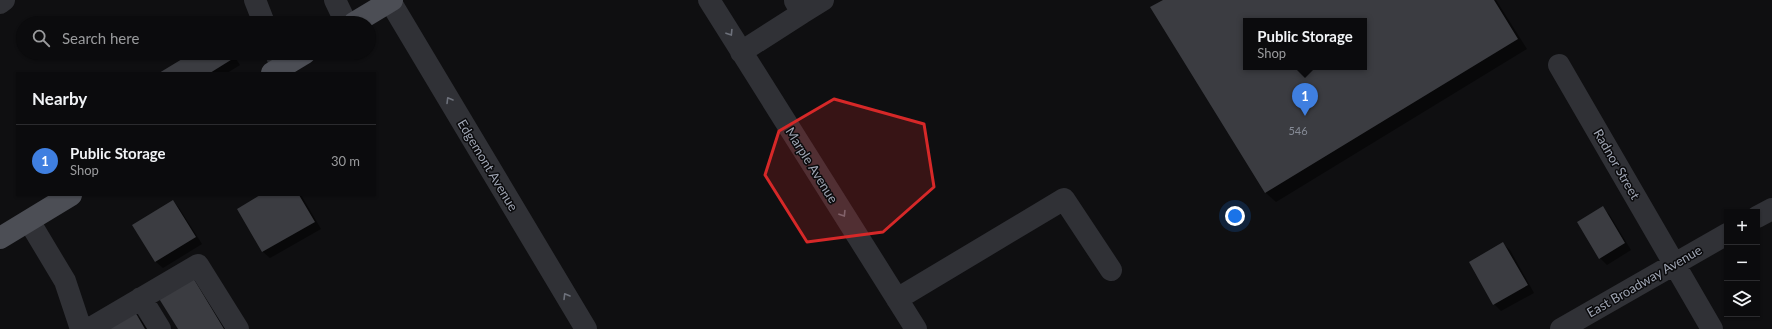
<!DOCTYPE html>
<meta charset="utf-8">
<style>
:root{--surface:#0b0b0d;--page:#141416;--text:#f1f3f6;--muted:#9a9b9d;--line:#2b2b2e;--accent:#ffb119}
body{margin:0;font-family:Lato,sans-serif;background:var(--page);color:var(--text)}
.controls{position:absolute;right:12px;bottom:12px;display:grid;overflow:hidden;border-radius:0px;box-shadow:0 1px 3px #0004}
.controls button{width:36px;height:36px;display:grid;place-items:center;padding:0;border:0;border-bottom:1px solid var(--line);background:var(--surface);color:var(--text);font:20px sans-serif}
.you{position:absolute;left:1235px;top:216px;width:14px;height:14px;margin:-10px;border:3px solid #fff;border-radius:50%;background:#1a73e8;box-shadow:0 0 0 6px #1a73e833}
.badge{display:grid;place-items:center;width:26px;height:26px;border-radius:50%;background:var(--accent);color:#fff;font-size:13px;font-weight:700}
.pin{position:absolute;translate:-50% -33px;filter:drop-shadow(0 1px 2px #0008)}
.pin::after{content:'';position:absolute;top:21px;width:14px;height:12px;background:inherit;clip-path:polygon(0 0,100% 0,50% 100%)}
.popup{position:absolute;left:1243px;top:18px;width:124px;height:52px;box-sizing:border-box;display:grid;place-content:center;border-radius:0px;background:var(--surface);filter:drop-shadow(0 1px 3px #0005);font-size:13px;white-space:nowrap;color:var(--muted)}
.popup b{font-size:15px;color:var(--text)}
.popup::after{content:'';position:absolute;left:50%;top:100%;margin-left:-8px;border:8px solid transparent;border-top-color:var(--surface)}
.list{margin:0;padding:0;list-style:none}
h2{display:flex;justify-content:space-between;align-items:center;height:52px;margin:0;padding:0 16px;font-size:17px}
h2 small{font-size:13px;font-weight:400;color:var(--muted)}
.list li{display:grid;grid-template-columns:26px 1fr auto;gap:12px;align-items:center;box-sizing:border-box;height:72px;padding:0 16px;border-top:1px solid var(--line)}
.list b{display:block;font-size:15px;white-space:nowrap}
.list p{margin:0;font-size:13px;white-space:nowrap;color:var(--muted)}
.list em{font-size:13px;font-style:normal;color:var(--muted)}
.icon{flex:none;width:22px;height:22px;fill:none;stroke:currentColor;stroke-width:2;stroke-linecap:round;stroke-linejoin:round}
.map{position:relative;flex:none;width:1772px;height:329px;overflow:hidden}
.search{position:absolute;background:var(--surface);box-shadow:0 1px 3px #0004;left:16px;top:16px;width:360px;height:44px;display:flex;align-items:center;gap:10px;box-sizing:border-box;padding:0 14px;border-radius:22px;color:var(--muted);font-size:15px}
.panel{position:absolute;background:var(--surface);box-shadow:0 1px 3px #0004;left:16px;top:72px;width:360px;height:124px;border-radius:0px}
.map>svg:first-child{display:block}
.shadow{fill:#0007;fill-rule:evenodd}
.building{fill:#3b3c41;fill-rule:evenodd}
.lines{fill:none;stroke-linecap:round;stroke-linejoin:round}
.minor{stroke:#303136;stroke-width:22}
.major{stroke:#4c4e55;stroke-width:22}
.oneway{stroke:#6d717b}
.marked{fill:#d62828;fill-opacity:0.2;stroke:#d62828;stroke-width:3;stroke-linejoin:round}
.labels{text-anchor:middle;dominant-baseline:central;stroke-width:3;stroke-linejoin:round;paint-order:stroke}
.number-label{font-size:11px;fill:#868b96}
.street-label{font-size:13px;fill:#9fa5b3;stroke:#0a0a0c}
</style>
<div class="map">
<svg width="1772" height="329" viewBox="0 0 1772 329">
<rect width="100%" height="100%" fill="#0f0f11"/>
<path class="shadow" d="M 1166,0 L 1496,0 L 1527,49 L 1276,202 L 1266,193 L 1152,8 ZM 1246,21 L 1364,21 L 1364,67 L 1246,67 Z
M 194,53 L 232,53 L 240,65 L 227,73 L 161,73 Z
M 262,195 L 301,195 L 321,229 L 270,258 L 263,252 L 238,209 Z
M 173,201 L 179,208 L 202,244 L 163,268 L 156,262 L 133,226 Z
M 1602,208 L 1609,214 L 1631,250 L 1607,265 L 1600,258 Z
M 1503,244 L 1510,250 L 1534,293 L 1501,311 L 1494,304 Z
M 192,278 L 200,286 L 226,329 L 179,329 Z
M 134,311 L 148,329 L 105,329 Z"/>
<path class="building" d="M 1163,0 L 1494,0 L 1518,39 L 1265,193 L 1150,7 ZM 1246,21 L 1364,21 L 1364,67 L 1246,67 Z
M 192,53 L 231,53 L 234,58 L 210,73 L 159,73 Z
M 260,195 L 299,195 L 315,222 L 262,252 L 237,209 Z
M 173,200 L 196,237 L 155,262 L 132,225 Z
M 1603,206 L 1625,243 L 1599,259 L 1577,222 Z
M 1503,242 L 1528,285 L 1493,305 L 1469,262 Z
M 192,276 L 224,329 L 178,329 L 158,297 Z
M 134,310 L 145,329 L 103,329 Z"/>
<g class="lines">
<path class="minor" d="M 255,0 L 264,23
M 335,0 L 346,23
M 709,0 L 916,329
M 390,1 L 586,329
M 795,1 L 802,13 L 823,0
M 0,3 L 4,0
M 741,52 L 802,13
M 276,53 L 281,67
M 1559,65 L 1712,329
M 1757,217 L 1772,209
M 29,221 L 65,281 L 81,329
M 141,298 L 160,329
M 897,299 L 1064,199 L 1111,270
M 89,329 L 198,265 L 238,329
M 1561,329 L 1727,234"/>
<path class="major" d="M 354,23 L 392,0
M 272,73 L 305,53
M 0,238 L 71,195"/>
</g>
<defs><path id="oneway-chevron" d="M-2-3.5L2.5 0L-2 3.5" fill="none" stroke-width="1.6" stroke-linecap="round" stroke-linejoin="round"/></defs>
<g class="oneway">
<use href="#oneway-chevron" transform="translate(730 33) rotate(58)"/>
<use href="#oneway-chevron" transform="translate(449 100) rotate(-121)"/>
<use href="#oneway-chevron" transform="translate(843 214) rotate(58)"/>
<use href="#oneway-chevron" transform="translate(566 296) rotate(-121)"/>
</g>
<path class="marked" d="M 834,99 L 924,124 L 934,187 L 883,232 L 807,242 L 765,175 L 779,131 Z"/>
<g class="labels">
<g class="number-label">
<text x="1298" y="130">546</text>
</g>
<g class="street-label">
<text transform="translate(1617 164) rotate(60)">Radnor Street</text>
<text transform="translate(488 165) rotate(59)">Edgemont Avenue</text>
<text transform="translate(812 165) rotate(58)">Marple Avenue</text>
<text transform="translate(1644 281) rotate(-30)">East Broadway Avenue</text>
</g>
</g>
</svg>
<div class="controls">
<button>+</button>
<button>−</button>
<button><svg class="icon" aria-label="layers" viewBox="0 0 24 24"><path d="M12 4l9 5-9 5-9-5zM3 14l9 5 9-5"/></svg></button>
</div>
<div class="you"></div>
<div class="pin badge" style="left:1305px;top:116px;background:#3f7fe0">1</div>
<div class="popup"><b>Public Storage</b>Shop</div>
<div class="search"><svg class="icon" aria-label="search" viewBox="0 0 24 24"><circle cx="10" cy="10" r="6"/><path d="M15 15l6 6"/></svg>Search here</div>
<section class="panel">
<h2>Nearby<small></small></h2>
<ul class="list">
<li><span class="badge" style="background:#3f7fe0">1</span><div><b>Public Storage</b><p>Shop</p></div><em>30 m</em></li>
</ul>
</section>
</div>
